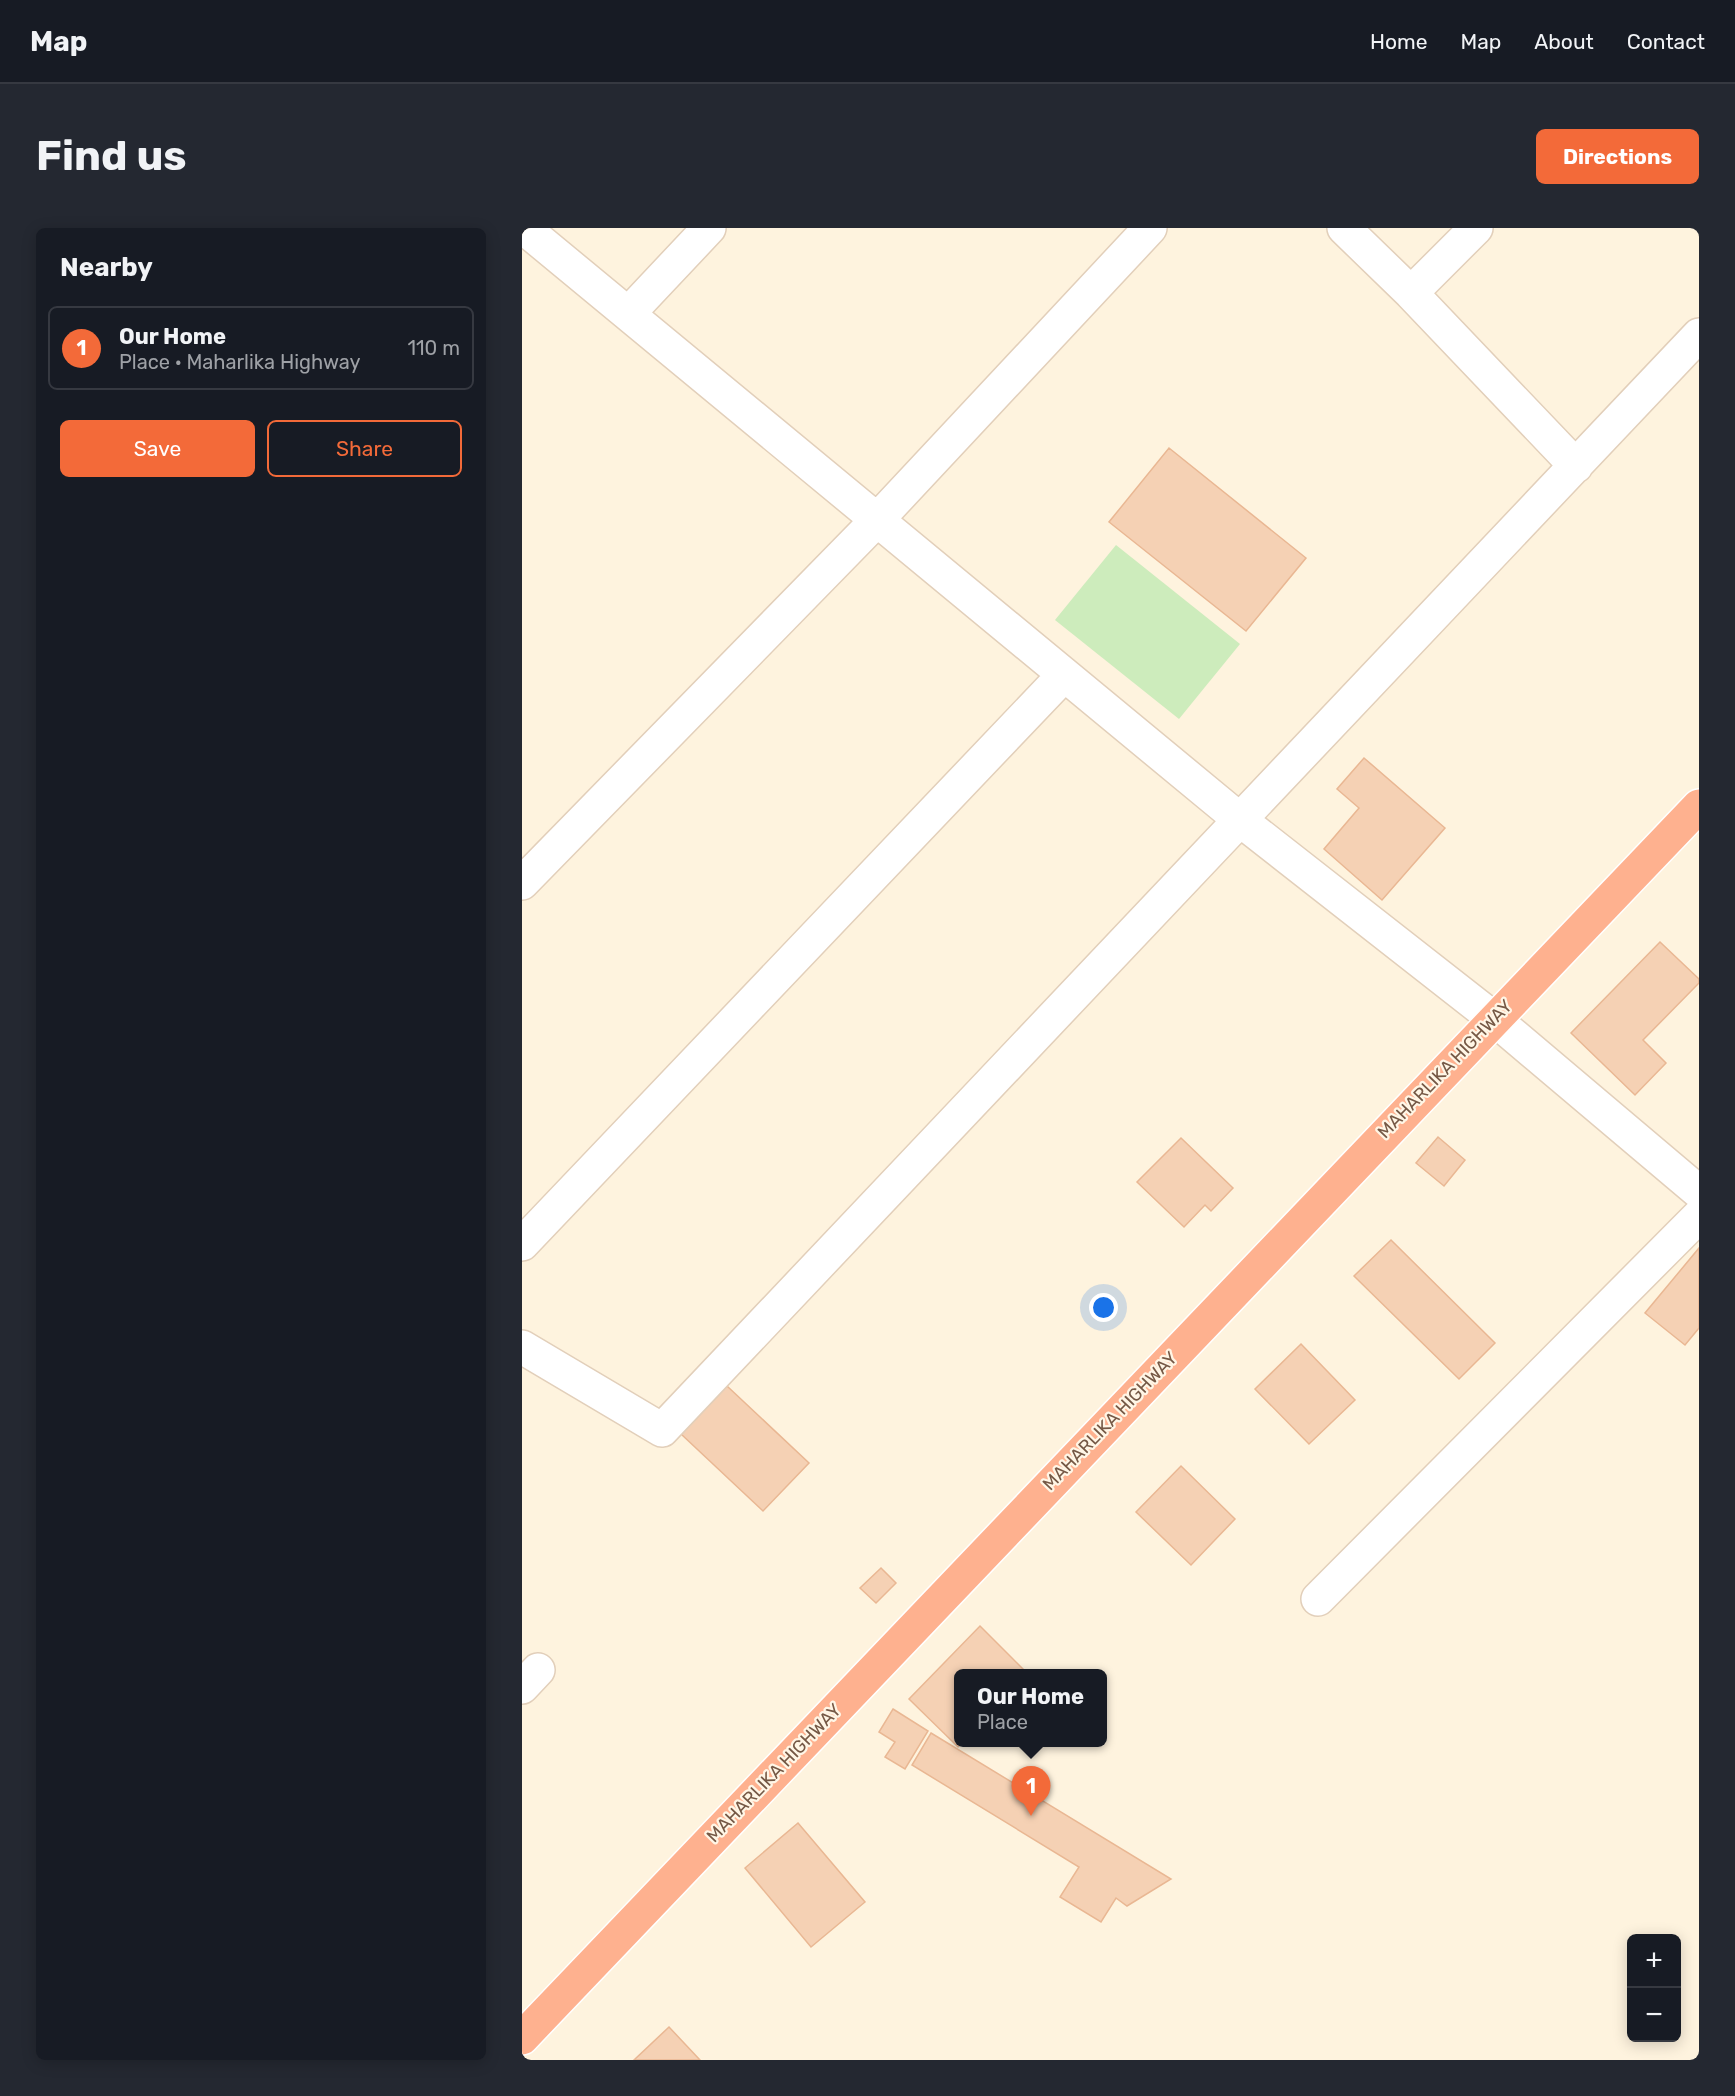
<!DOCTYPE html>
<meta charset="utf-8">
<style>
:root{--surface:#171b24;--page:#242831;--text:#f1f3f6;--muted:#9ea1a6;--line:#363941;--accent:#f36a39}
body{margin:0;font-family:Rubik,sans-serif;background:var(--page);color:var(--text)}
.controls{position:absolute;right:18px;bottom:18px;display:grid;overflow:hidden;border-radius:9px;box-shadow:0 3px 15px #0003}
.controls button{width:54px;height:54px;display:grid;place-items:center;padding:0;border:0;border-bottom:2px solid var(--line);background:var(--surface);color:var(--text);font:30px sans-serif}
.you{position:absolute;left:582px;top:1080px;width:21px;height:21px;margin:-15px;border:4px solid #fff;border-radius:50%;background:#1a73e8;box-shadow:0 0 0 9px #1a73e833}
.badge{display:grid;place-items:center;width:39px;height:39px;border-radius:50%;background:var(--accent);color:#fff;font-size:20px;font-weight:700}
.pin{position:absolute;translate:-50% -50px;filter:drop-shadow(0 2px 3px #0008)}
.pin::after{content:'';position:absolute;top:32px;width:21px;height:18px;background:inherit;clip-path:polygon(0 0,100% 0,50% 100%)}
.popup{position:absolute;left:432px;top:1441px;width:153px;height:78px;box-sizing:border-box;display:grid;place-content:center;border-radius:9px;background:var(--surface);filter:drop-shadow(0 2px 4px #0005);font-size:20px;white-space:nowrap;color:var(--muted)}
.popup b{font-size:22px;color:var(--text)}
.popup::after{content:'';position:absolute;left:50%;top:100%;margin-left:-12px;border:12px solid transparent;border-top-color:var(--surface)}
.list{margin:0;padding:0;list-style:none}
h2{display:flex;justify-content:space-between;align-items:center;height:78px;margin:0;padding:0 24px;font-size:26px}
h2 small{font-size:20px;font-weight:400;color:var(--muted)}
.list li{display:grid;grid-template-columns:39px 1fr auto;gap:18px;align-items:center;box-sizing:border-box;height:84px;margin:0 12px 12px;padding:0 12px;border:2px solid var(--line);border-radius:9px}
.list b{display:block;font-size:22px;white-space:nowrap}
.list p{margin:0;font-size:20px;white-space:nowrap;color:var(--muted)}
.list em{font-size:20px;font-style:normal;color:var(--muted)}
.actions{display:flex;gap:12px;padding:18px 24px}
.actions a{flex:1;padding:14px 0;border:2px solid var(--accent);border-radius:9px;text-align:center;font-size:21px;color:var(--accent)}
.actions .main{background:var(--accent);color:#fff}
.map{position:relative;flex:none;width:1177px;height:1832px;overflow:hidden;border-radius:9px}
header{display:flex;align-items:center;gap:36px;box-sizing:border-box;height:84px;padding:0 30px;background:var(--surface);border-bottom:2px solid var(--line)}
header strong{font-size:28px}
nav{display:flex;gap:33px;margin-inline-start:auto;font-size:21px}
.intro{display:flex;align-items:center;justify-content:space-between;box-sizing:border-box;height:144px;padding:0 36px}
h1{margin:0;font-size:42px}
.button{padding:15px 27px;border-radius:9px;background:var(--accent);color:#fff;font-size:21px;font-weight:700}
main{display:flex;gap:36px;padding:0 36px}
aside{flex:1;background:var(--surface);border-radius:9px;box-shadow:0 3px 15px #0003}
.map>svg:first-child{display:block}
.green{fill:#cdecbc}
.building{fill:#f5d1b4;stroke:#e9b793;stroke-width:1.5}
.lines{fill:none;stroke-linecap:round;stroke-linejoin:round}
.minor-casing{stroke:#e2cfba;stroke-width:36}
.highway-casing{stroke:#fff;stroke-width:36}
.minor{stroke:#fff;stroke-width:33}
.highway{stroke:#feb18f;stroke-width:33}
.labels{text-anchor:middle;dominant-baseline:central;stroke-width:4.5;stroke-linejoin:round;paint-order:stroke}
.street-label{font-size:18px;fill:#755845;stroke:#fff6e6}
</style>
<header>
<strong>Map</strong>
<nav><a>Home</a><a>Map</a><a>About</a><a>Contact</a></nav>
</header>
<div class="intro"><h1>Find us</h1><a class="button">Directions</a></div>
<main>
<aside>
<h2>Nearby<small></small></h2>
<ul class="list">
<li><span class="badge">1</span><div><b>Our Home</b><p>Place · Maharlika Highway</p></div><em>110 m</em></li>
</ul>
<div class="actions"><a class="main">Save</a><a>Share</a></div>
</aside>
<div class="map">
<svg width="1177" height="1832" viewBox="0 0 1177 1832">
<rect width="100%" height="100%" fill="#fef3de"/>
<path class="green" d="M 594,317 L 718,416 L 657,491 L 533,392 Z"/>
<path class="building" d="M 647,220 L 784,330 L 724,403 L 587,294 Z
M 842,530 L 923,600 L 860,672 L 802,621 L 837,580 L 815,561 Z
M 1138,714 L 1177,751 L 1177,755 L 1121,812 L 1144,835 L 1113,867 L 1049,805 Z
M 916,909 L 943,932 L 922,958 L 894,935 Z
M 659,910 L 711,960 L 689,983 L 683,977 L 662,999 L 615,954 Z
M 869,1012 L 973,1115 L 937,1151 L 832,1048 Z
M 1177,1020 L 1177,1100 L 1163,1117 L 1123,1085 Z
M 779,1116 L 833,1172 L 787,1216 L 733,1161 Z
M 205,1158 L 287,1235 L 241,1283 L 159,1206 Z
M 659,1238 L 713,1291 L 669,1337 L 614,1284 Z
M 359,1340 L 374,1355 L 354,1375 L 338,1360 Z
M 458,1398 L 506,1446 L 437,1446 L 437,1514 L 440,1514 L 436,1519 L 387,1471 Z
M 371,1481 L 406,1503 L 383,1541 L 363,1529 L 373,1514 L 357,1504 Z
M 409,1505 L 649,1651 L 605,1678 L 594,1670 L 579,1694 L 538,1669 L 557,1639 L 390,1537 Z
M 276,1595 L 343,1674 L 289,1719 L 223,1640 Z
M 147,1799 L 178,1832 L 112,1832 Z"/>
<g class="lines">
<defs>
<path id="minor" d="M 2,0 L 717,591 L 971,790 L 1177,964
M 822,0 L 889,65 L 1054,238
M 889,65 L 954,0
M 106,86 L 187,0
M 0,655 L 355,292 L 628,0
M 0,1016 L 542,447
M 0,1119 L 140,1202 L 1177,107
M 796,1371 L 1177,988
M 0,1459 L 16,1442"/>
<path id="highway" d="M 0,1810 L 1177,578"/>
</defs>
<use href="#minor" class="minor-casing"/>
<use href="#highway" class="highway-casing"/>
<use href="#minor" class="minor"/>
<use href="#highway" class="highway"/>
</g>
<g class="labels">
<g class="street-label">
<text transform="translate(923 841) rotate(-46)">MAHARLIKA HIGHWAY</text>
<text transform="translate(588 1193) rotate(-46)">MAHARLIKA HIGHWAY</text>
<text transform="translate(252 1545) rotate(-46)">MAHARLIKA HIGHWAY</text>
</g>
</g>
</svg>
<div class="controls">
<button>+</button>
<button>−</button>
</div>
<div class="you"></div>
<div class="pin badge" style="left:509px;top:1588px">1</div>
<div class="popup"><b>Our Home</b>Place</div>
</div>
</main>
